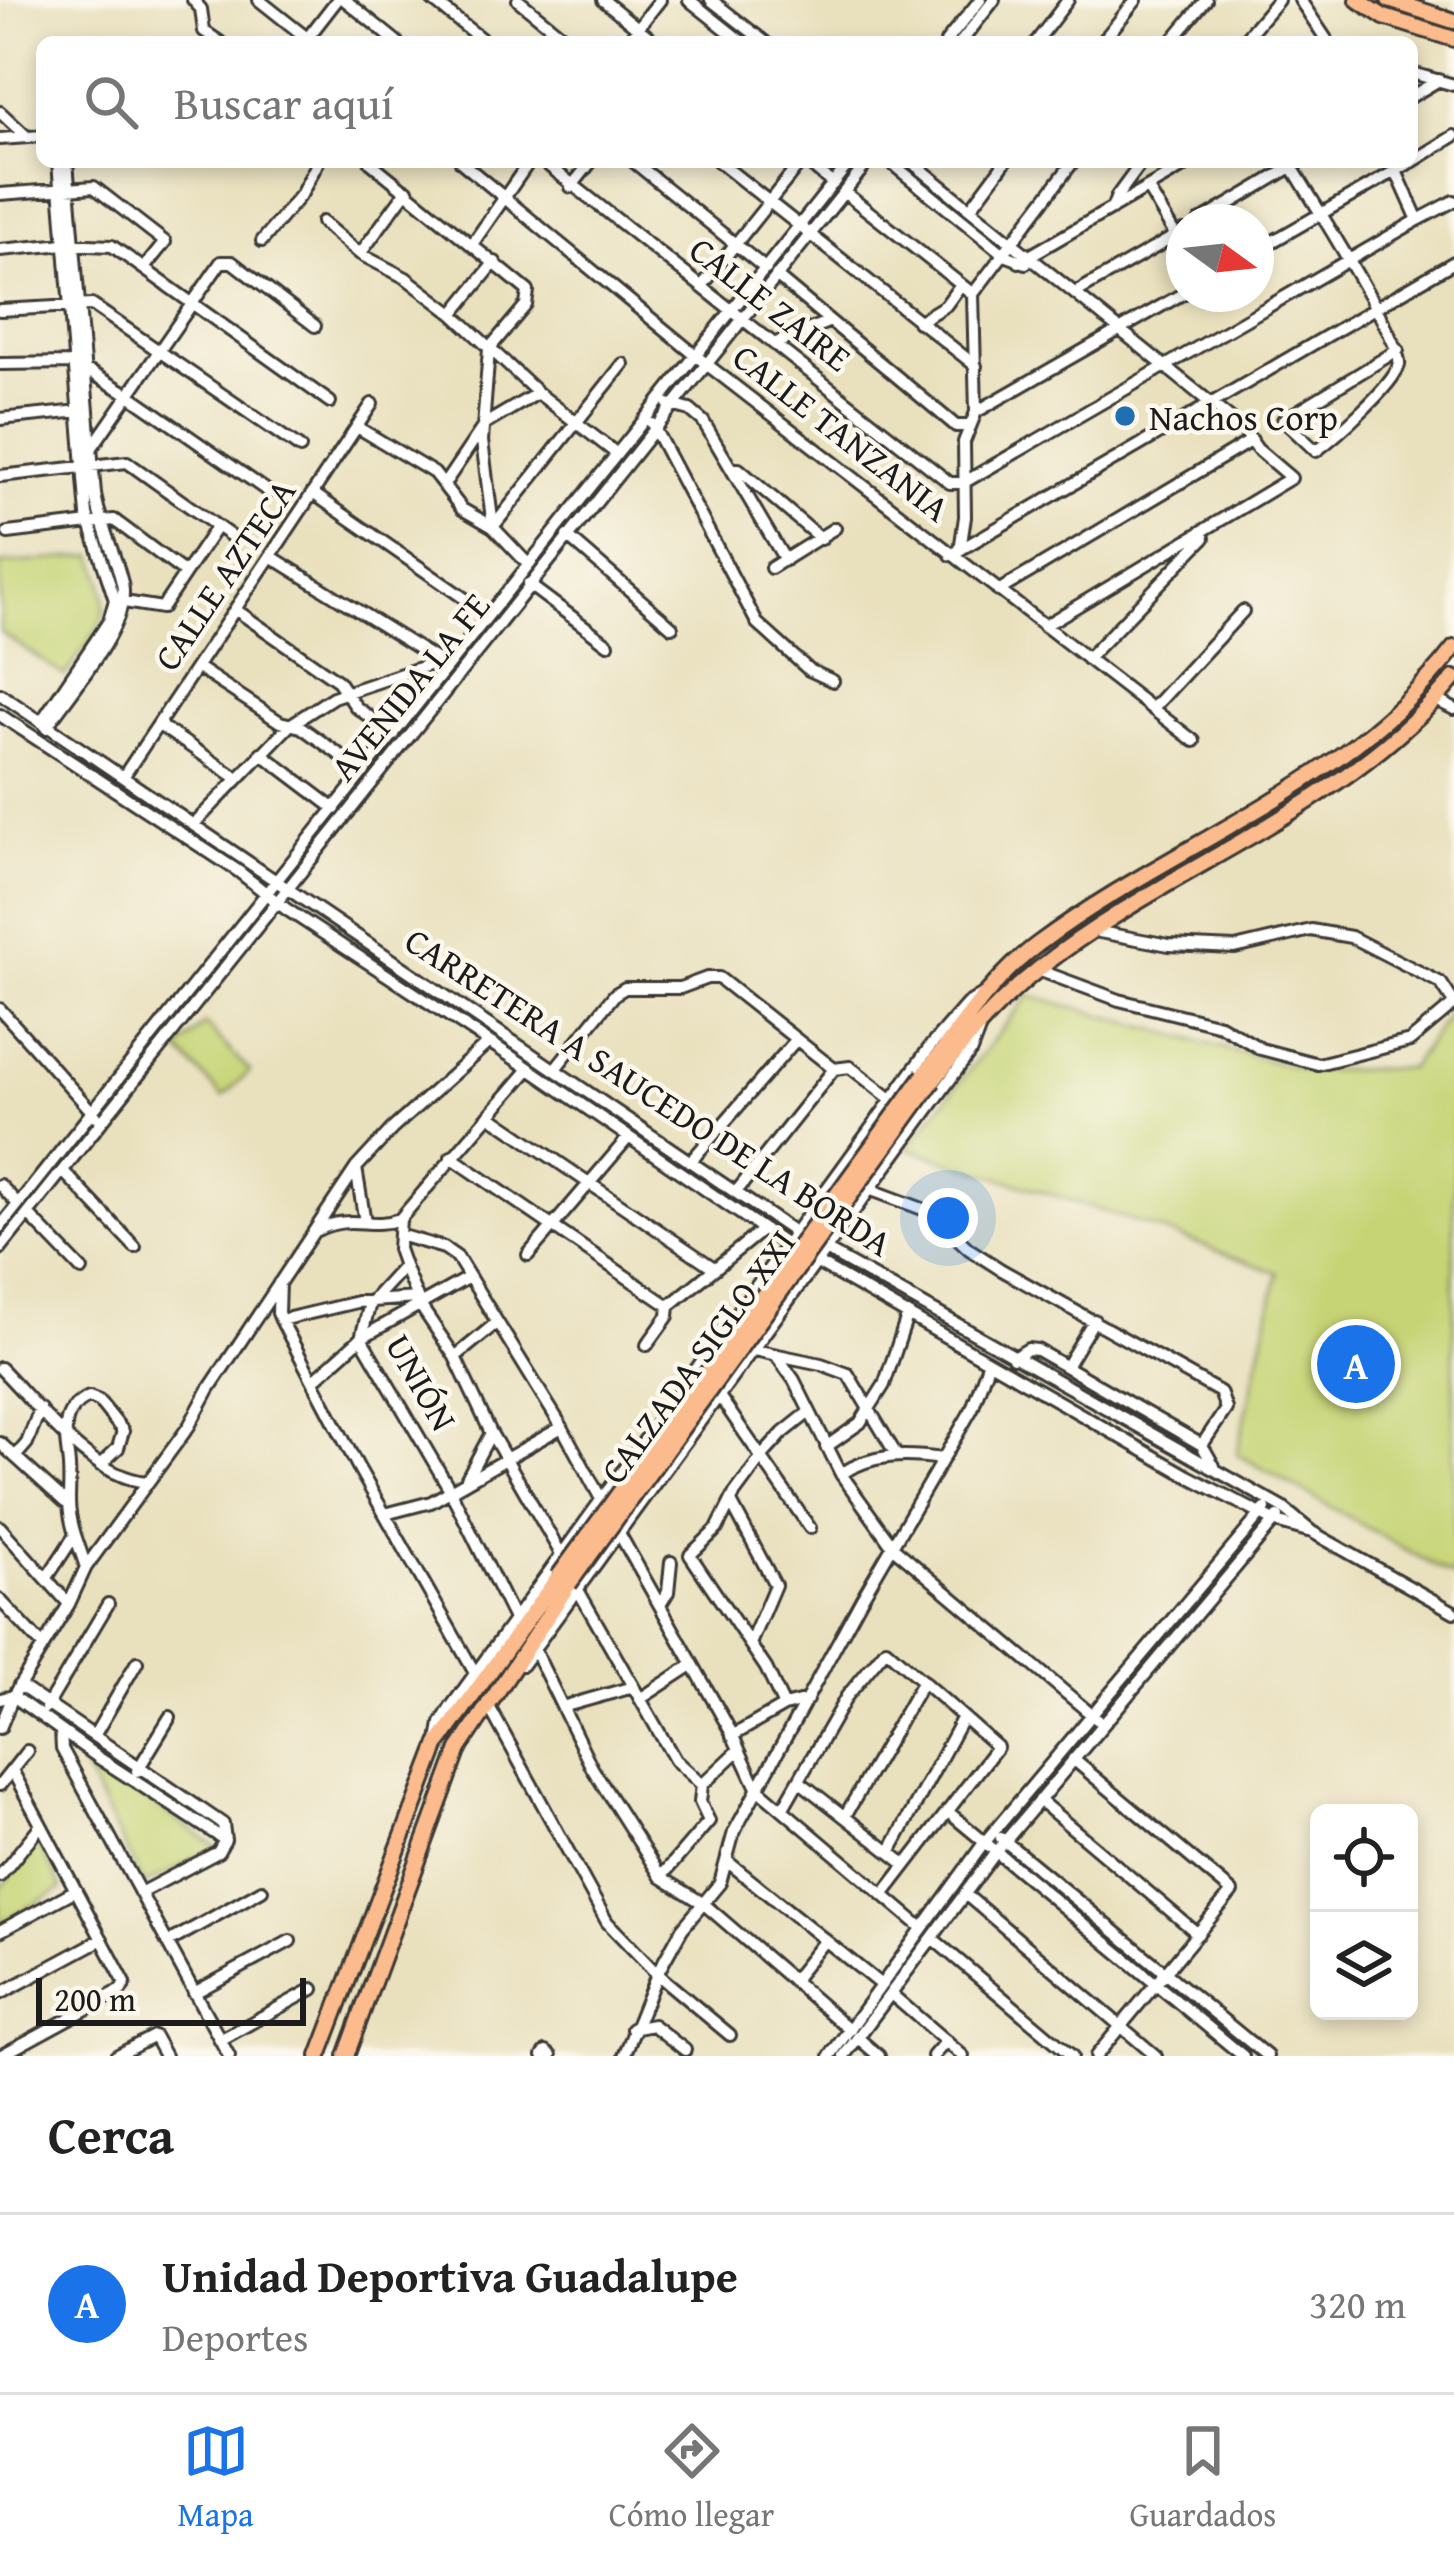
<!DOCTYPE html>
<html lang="es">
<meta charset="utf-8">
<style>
:root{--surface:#fff;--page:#f2f2f2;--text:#222;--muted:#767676;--line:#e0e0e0;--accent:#1a73e8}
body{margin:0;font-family:"Gentium Book Plus",serif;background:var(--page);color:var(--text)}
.controls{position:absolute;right:36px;bottom:36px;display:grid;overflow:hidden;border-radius:18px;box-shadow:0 6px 18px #0003}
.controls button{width:108px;height:108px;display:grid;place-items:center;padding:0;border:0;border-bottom:3px solid var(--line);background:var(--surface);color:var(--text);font:60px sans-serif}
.compass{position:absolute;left:1166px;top:204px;width:108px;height:108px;border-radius:50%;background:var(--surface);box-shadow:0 6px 18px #0003;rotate:105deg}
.scale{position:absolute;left:36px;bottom:30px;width:270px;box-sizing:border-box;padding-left:12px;border:6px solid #1c1c1c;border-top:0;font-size:33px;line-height:42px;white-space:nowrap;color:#1c1c1c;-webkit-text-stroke:9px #fbf7ec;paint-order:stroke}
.you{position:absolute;left:948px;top:1218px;width:42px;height:42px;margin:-30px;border:9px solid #fff;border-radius:50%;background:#1a73e8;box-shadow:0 0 0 18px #1a73e833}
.badge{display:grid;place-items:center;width:78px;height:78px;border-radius:50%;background:var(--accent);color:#fff;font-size:39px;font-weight:700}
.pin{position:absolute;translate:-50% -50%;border:6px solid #fff;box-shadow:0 3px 12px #0006}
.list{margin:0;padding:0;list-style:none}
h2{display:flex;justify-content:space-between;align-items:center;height:156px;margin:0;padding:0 48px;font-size:51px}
h2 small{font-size:39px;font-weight:400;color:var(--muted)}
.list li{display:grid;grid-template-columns:78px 1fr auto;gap:36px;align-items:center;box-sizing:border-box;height:180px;padding:0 48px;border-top:3px solid var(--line)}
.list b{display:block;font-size:45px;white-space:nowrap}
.list p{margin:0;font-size:39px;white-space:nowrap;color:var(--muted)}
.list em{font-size:39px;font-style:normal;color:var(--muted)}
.icon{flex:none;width:66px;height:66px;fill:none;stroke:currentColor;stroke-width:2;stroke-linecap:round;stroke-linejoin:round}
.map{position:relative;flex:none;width:1454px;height:2056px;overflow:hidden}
.search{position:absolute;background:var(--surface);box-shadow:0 6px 18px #0003;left:36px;right:36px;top:36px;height:132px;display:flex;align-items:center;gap:30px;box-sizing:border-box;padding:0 42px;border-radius:18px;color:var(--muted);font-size:45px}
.sheet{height:336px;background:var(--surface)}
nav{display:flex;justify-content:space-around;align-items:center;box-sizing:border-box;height:168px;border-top:3px solid var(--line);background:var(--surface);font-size:33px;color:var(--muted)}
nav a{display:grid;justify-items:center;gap:6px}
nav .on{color:var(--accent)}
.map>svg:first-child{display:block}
.green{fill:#c6d475;stroke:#717848;stroke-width:3}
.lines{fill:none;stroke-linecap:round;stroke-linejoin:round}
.minor-casing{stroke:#3b3934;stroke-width:16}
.major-casing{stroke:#3b3934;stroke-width:20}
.minor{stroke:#fff;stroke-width:10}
.major{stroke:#fbbb8d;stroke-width:14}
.major-bridge-casing{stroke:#3b3934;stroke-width:20;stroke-linecap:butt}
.major-bridge{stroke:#fbbb8d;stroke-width:14}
.poi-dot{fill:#1f6fb2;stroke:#fbf7ec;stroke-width:4.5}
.labels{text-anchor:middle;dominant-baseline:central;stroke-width:9;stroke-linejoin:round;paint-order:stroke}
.street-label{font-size:36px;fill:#1c1c1c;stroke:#fbf7ec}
.poi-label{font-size:36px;fill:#1c1c1c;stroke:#fbf7ec;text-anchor:start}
</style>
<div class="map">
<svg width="1454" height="2056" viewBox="0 0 1454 2056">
<rect width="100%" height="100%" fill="#fbf7ec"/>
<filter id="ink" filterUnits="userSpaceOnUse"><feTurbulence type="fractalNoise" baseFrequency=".00833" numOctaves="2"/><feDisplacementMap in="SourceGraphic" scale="24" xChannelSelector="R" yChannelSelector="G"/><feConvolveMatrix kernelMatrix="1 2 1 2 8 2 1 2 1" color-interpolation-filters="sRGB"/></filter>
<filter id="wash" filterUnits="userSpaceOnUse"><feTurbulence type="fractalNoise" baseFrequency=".004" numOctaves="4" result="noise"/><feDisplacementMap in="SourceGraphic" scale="48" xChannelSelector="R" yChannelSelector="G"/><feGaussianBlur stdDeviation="2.7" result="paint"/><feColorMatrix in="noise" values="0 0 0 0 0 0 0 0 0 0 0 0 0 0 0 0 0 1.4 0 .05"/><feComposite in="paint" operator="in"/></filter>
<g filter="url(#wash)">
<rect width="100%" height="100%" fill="#e9e0bd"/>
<path class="green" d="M 94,556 C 118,617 99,626 65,676 L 0,632 L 0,564 Z
M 1029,995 L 1308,1071 L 1410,1068 L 1454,1007 L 1454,1577 L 1237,1454 L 1278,1273 L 1149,1226 L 907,1148 Z
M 205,1024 L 250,1071 L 223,1097 L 178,1050 Z
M 75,1751 L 217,1847 L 144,1885 Z
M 39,1843 L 62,1889 L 0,1923 L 0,1889 Z"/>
</g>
<g filter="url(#ink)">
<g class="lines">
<defs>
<path id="minor" d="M 193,0 L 201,9 L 204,31 L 220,42
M 259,0 L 312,42
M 345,0 L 397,42
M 432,0 L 485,42
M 518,0 L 570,42
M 603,0 L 655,42
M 689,0 L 742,42
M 711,0 L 765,42
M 1300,0 L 1328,42
M 306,40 L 337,0
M 627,42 L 660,0
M 946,42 L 980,0
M 961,42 L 994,0
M 1036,42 L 1068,0
M 1102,42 L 1136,0
M 1171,42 L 1206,0
M 1242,42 L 1278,0
M 1412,73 L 1454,85
M 1412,96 L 1439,80
M 0,112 L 27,137
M 0,139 L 42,136
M 370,162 L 528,291 L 526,305 L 489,349 L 482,441 L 493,527
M 461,162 L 705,363 L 1194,741
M 544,162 L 950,483 L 963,483
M 634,162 L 766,269
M 719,162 L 976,366
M 807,162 L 833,184
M 890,162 L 1005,255 L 1026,263
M 912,162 L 1244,430 L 1257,449 L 1291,478 L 1044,626
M 1289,162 C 1306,190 1404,344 1399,365 C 1393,386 1335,437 1316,451 L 1283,420 L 1398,350
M 1412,162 L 1454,136
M 1396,171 L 1418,220 L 1454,201
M 571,187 L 591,162
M 1148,189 L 1176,236
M 844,192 L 973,294
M 0,194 L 94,187 L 165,242 L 145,267
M 970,209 L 1005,162
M 1112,209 L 1117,196 L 1142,162
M 322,222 L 360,254 L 407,190
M 1199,222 L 1300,162
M 262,241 L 302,193 L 318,162
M 473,243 L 529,162
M 0,250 L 65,244 L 112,246 L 330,402
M 1256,251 L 1411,162
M 360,254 L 406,278 L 453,314
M 495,262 L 453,314 L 538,393 L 617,454
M 1019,262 L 1192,162
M 776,276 L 956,426 L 968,426
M 702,286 L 801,162
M 1075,293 L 1184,231
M 973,294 L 1073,162
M 0,310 L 92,305 L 300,448
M 918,322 L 946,305 L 959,287
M 774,344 L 830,321
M 0,364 L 74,363 L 128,394 L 269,492
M 668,404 L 690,410 L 703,421 L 785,560
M 976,412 L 1184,293
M 0,419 L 80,411
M 652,424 L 757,623 L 809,670 L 833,681
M 357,427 L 434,473 L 462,509 L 493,527
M 91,449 L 221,262 L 232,262 L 315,326
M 732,469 L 739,469 L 821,539
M 0,476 L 127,462 L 235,539
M 445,483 L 485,424 L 538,393
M 963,483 L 1418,220
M 314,494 L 487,614
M 8,533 L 114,520 L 185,573
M 567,536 L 672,627
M 960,550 L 965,517 L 964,442 L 976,412 L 973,294
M 951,555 L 1454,262
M 272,557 L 442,663
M 528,564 L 493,527 L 623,364
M 771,568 L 835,528
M 528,584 L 608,644
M 998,591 L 1252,440
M 118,601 L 162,608 L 217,526
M 236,610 L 338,681 L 356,707 L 394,735
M 1087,659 L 1204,538
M 198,668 L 280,722 L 301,727 L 364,772
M 0,694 L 794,1232 L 1283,1508 L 1312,1532 L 1454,1612
M 1434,699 L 1454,709
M 1153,708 L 1243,611
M 0,715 L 238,871 L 286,909 L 521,1063 L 786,1245 L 1188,1476 L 1276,1522 L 1308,1531
M 43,719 L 109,621 L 115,600 L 87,515 L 58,162
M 159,725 L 237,778
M 46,728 C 69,693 132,624 122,583 C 115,552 100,526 95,494 L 67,162
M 261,753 L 335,809
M 123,777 L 372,404
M 194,824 L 290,725 L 333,697 L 440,661
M 1094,931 L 1169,945 L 1235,948 L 1311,930 L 1351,937 L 1441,983 L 1454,1003
M 1038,970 L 1119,1000 L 1220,1025 L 1261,1049 L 1318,1064 L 1410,1041 L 1454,1004
M 0,1009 L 96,1116
M 554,1070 L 615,994 L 625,988 L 680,988 L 707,978 L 719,978 L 834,1069 L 850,1067 L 891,1099
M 489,1115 L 714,1268
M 451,1157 L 669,1306
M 691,1161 L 795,1041
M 356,1168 L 365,1222
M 63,1171 L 135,1247
M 0,1185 L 18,1204
M 869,1189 L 928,1211 L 969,1249 L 1000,1269 L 1220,1392 L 1226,1409 L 1202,1445 L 1214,1466
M 736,1192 L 834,1069
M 28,1214 L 82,1270
M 400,1219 L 398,1249 L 404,1266 L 370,1303 L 361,1338 L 449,1488 L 514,1619
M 0,1227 L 850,162
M 317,1230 C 352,1213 369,1230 400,1219 L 529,1069
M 399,1235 L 444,1248 L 457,1257 L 562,1427 L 601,1499
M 0,1249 L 868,162
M 528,1255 L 628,1138
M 404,1266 L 420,1305 L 455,1357 L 491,1433 L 561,1554
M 279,1283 L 278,1313 L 281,1320 L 358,1467 L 475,1673
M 281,1320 L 357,1302 L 417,1298
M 647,1345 L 668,1316 L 669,1306 L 762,1230
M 754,1350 L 821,1364 L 848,1374 L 897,1456
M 776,1355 L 794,1380 L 841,1474 L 894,1548 L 1098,1720
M 455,1357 L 495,1324
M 1013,1358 L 1028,1349 L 1037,1350 L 1202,1445
M 1067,1365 L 1094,1320
M 0,1368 C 39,1407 90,1477 147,1482
M 313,1381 L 361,1338 L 469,1277
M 719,1396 L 810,1528
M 0,1443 L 65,1502
M 826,1447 L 860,1423 L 884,1385 L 908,1314
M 15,1457 L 27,1443 L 40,1409
M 841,1474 C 872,1453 906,1454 943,1459
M 467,1478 L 491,1433
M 732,1504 L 775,1585 L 750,1644
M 385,1514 L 431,1502 L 562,1427
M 0,1527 L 69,1604
M 619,1533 L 731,1732 L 757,1788 L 921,1927
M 75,1535 C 65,1501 71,1498 69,1466 C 67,1439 56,1411 89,1397 L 99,1401 L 123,1431 L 118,1448 L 100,1465
M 48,1576 L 75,1535 L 86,1567
M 578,1590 L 675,1760 L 702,1785
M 0,1600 L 43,1646
M 660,1605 L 668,1592 L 671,1562
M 534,1649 L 592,1768 L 661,1877 L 704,1904 L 850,2030
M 522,1665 L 971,1051 L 979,1030
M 19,1685 L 223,1824 L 225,1840
M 0,1699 L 13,1696 L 99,1758 L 225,1840
M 640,1699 L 692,1665
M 487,1703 L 607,1922 L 657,1974 L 730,2035
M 784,1706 L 766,1668 L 690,1555 L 717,1529 L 735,1493 L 763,1455 L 783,1433 L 808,1413
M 562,1707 L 633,1687
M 46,1708 L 108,1604
M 0,1728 L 13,1696 L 69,1604 L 86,1567 L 189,1426 L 209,1389 L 356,1168 L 392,1129 L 489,1042
M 61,1731 L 62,1749 L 229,2056
M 94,1736 L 137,1662
M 732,1736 L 784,1706 L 807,1700
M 438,1742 L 441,1723 L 451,1707 L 932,1044 L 967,1004 L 983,994
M 1073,1759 L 1232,1892 L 1096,2056
M 137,1771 L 170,1717
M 799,1781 L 906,1865
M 0,1785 L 27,1751
M 1039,1800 L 1198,1934
M 783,1808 L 847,1696 L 886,1649 L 997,1747 L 884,1894
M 947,1811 L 1243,2056
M 845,1816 L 923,1681
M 1001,1838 L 1267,2056
M 890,1852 L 963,1717
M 728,1862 L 881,1985
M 0,1876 L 41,1825
M 661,1877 L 709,1821 L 700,1802 L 702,1785 L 737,1752
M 140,1893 L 218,1852 L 225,1840
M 965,1894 L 1156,2056
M 0,1931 L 76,1890
M 932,1938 L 1072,2056
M 167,1943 L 262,1890
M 793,1980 L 825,1940
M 194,1993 L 290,1941
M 0,1994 L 102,1939
M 891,1994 L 963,2056
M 632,2029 L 653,2025 L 685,2050
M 858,2038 L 879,2056
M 220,2040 L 313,1989
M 0,2056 L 121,1990 L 125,1983 L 12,1770
M 116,2056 L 154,2036 L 165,2056
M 543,2056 L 546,2052 L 551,2056
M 624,2056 L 657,1974 L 682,1929 L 720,1883 L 734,1832 L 862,1598 L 972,1409 L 988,1364
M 830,2056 L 984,1843 L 1265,1509
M 844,2056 L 996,1852 L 1278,1517
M 933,2056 L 946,2041"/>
<path id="major" d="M 1358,0 L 1384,17 L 1454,39
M 1389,0 L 1454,21
M 924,1075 C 959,1030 992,978 1038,944 C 1175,842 1348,786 1454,648
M 933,1081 C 963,1041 1001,999 1040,968 C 1172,864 1344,810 1454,678
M 319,2056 L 438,1744 L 558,1577
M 346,2056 L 459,1749 L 569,1584"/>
</defs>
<use href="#minor" class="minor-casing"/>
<use href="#major" class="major-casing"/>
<use href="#minor" class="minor"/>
<use href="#major" class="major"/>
<defs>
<path id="major-bridge" d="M 558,1577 L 924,1075
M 569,1584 L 933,1081"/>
</defs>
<use href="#major-bridge" class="major-bridge-casing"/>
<use href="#major-bridge" class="major-bridge"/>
</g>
</g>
<circle class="poi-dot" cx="1125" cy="416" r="12"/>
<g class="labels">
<g class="street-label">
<text transform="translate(771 303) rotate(38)">CALLE ZAIRE</text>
<text transform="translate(842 432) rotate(38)">CALLE TANZANIA</text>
<text transform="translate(224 574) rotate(-56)">CALLE AZTECA</text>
<text transform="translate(409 686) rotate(-51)">AVENIDA LA FE</text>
<text transform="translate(649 1091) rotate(33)">CARRETERA A SAUCEDO DE LA BORDA</text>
<text transform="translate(697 1356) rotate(-54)">CALZADA SIGLO XXI</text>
<text transform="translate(422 1382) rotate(60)">UNIÓN</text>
</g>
<g class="poi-label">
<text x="1149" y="416">Nachos Corp</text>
</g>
</g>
</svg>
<div class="controls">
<button><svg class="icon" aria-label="locate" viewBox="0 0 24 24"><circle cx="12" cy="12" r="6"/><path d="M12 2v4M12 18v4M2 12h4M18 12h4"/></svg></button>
<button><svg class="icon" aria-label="layers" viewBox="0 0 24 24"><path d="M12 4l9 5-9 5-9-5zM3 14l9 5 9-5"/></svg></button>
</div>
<svg class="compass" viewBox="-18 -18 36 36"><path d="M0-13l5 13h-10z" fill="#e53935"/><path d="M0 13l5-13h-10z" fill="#767676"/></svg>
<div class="scale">200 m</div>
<div class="you"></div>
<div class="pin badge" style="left:1356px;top:1364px">A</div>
<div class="search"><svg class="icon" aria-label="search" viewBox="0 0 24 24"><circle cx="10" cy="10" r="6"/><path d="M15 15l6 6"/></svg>Buscar aquí</div>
</div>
<section class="sheet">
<h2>Cerca<small></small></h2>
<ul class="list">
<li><span class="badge">A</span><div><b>Unidad Deportiva Guadalupe</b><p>Deportes</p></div><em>320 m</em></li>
</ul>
</section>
<nav>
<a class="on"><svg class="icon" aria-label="map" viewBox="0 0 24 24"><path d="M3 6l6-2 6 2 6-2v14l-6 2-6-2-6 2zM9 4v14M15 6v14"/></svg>Mapa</a>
<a><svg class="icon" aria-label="directions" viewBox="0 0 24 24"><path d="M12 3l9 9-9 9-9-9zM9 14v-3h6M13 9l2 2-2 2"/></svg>Cómo llegar</a>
<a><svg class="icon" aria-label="saved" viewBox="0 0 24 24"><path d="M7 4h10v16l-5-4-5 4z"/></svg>Guardados</a>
</nav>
